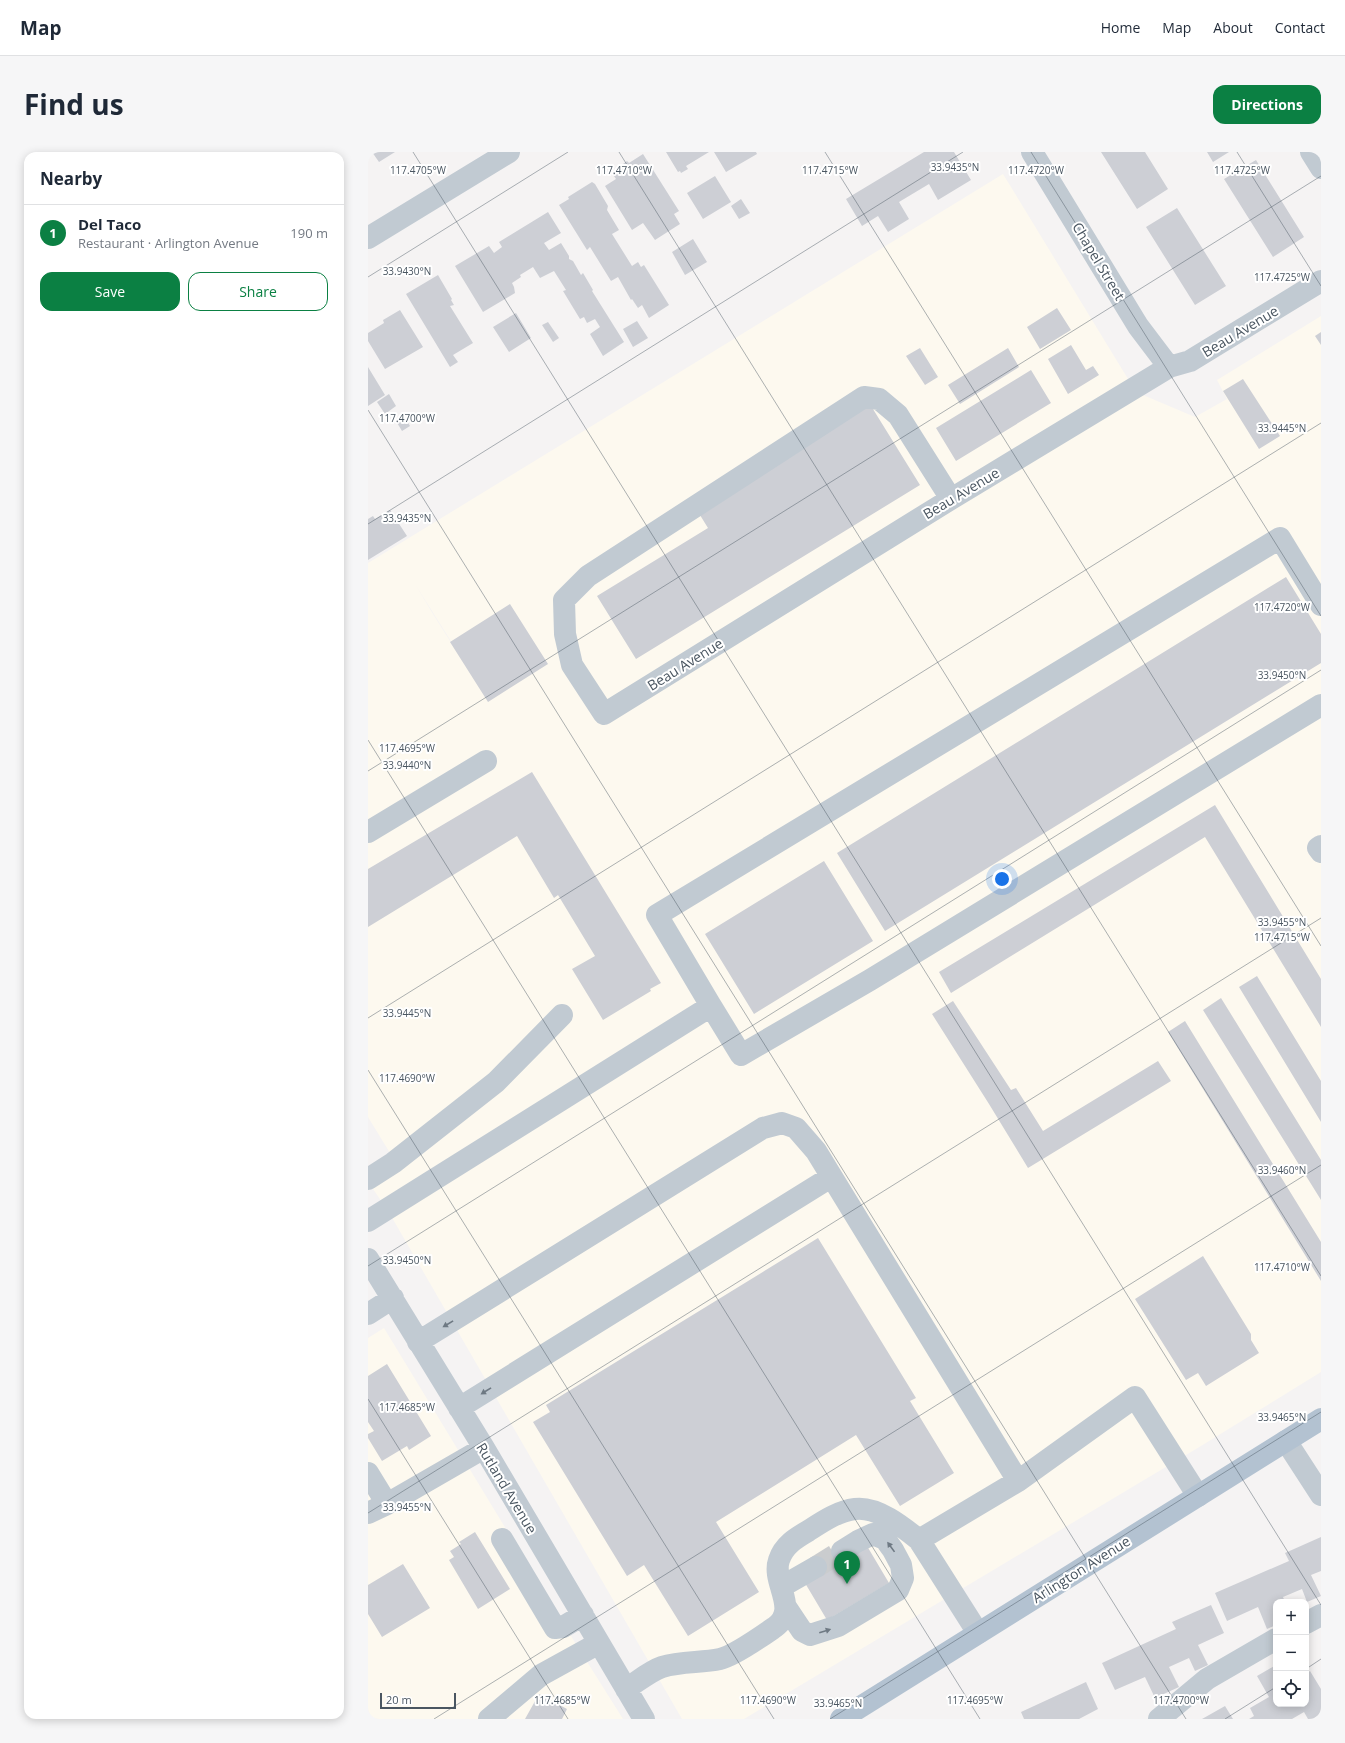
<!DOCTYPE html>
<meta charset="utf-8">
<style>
:root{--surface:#fff;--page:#f6f6f7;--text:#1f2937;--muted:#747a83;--line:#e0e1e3;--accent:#0b8043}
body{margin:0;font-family:"Open Sans",sans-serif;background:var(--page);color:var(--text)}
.controls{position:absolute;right:12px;bottom:12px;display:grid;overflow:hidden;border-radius:8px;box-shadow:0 2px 10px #0003}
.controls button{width:36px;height:36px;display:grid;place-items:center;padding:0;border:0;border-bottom:1px solid var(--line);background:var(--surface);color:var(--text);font:20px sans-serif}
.scale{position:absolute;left:12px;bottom:10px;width:76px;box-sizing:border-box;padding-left:4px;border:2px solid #4a5661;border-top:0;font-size:11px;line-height:14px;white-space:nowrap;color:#4a5661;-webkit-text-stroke:3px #fff;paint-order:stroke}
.you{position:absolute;left:634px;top:727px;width:14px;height:14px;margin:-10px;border:3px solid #fff;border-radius:50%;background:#1a73e8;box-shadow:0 0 0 6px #1a73e833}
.badge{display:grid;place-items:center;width:26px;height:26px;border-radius:50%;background:var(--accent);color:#fff;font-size:13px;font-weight:700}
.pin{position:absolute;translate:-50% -33px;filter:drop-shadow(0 1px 2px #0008)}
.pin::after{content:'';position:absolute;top:21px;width:14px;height:12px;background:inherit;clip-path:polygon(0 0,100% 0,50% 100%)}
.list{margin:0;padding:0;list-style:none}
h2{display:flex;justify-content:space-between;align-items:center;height:52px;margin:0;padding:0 16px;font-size:17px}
h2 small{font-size:13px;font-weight:400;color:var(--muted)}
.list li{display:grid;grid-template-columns:26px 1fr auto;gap:12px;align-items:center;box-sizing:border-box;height:56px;padding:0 16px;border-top:1px solid var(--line)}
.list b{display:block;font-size:15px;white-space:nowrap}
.list p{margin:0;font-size:13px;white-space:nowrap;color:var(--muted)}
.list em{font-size:13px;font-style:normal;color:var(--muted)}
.actions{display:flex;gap:8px;padding:12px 16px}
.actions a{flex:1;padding:9px 0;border:1px solid var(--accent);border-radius:12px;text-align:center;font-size:14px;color:var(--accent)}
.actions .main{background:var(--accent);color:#fff}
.icon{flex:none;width:22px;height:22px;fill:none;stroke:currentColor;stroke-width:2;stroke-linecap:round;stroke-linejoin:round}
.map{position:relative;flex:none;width:953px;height:1567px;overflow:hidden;border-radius:12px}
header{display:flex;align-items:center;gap:24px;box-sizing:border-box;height:56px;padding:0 20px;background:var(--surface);border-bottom:1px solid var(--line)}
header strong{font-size:19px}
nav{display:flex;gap:22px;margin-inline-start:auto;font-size:14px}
.intro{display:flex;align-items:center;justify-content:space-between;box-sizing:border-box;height:96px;padding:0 24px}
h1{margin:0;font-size:28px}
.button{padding:10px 18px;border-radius:12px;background:var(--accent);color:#fff;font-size:14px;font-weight:700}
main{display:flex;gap:24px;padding:0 24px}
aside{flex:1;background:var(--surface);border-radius:12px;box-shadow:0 2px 10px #0003}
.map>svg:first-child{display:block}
.commercial{fill:#fdf9ef;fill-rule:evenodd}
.building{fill:#cdcfd5}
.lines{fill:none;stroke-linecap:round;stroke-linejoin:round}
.minor-tunnel{stroke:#caccce;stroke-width:22;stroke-dasharray:22 11;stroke-linecap:butt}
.minor{stroke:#c1cad2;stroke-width:22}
.major{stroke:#b3c2d1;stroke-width:22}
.oneway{fill:#6e7983}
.ticks{fill:none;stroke:#4a5661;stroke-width:1;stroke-opacity:0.45}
.labels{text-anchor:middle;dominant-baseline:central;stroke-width:4;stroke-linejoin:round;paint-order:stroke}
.street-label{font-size:14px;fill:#4a5661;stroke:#fff}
.ticks-label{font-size:10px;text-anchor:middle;fill:#4a5661;stroke:#fff;stroke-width:4;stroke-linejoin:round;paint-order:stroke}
</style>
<header>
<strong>Map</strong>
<nav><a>Home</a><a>Map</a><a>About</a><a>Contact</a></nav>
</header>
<div class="intro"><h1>Find us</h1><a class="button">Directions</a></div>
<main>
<aside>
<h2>Nearby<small></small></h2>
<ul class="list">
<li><span class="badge">1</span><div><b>Del Taco</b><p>Restaurant · Arlington Avenue</p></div><em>190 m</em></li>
</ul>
<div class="actions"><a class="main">Save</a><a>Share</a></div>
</aside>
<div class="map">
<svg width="953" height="1567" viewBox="0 0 953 1567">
<rect width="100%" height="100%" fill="#f5f3f3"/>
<path class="commercial" d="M 635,22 L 771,245 L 775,243 L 827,265 L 859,247 L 849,228 L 953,164 L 953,1220 L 833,1294 L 376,1567 L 314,1567 L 19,1057 L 0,1030 L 22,1001 L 0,965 L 0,411 ZM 47,432 L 113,537 L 113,538 L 65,462 Z
M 16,1176 L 206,1489 L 255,1567 L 0,1567 L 0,1186 Z"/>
<path class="building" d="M 4,0 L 27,0 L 11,10 Z
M 298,0 L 341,0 L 318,14 L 320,17 L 313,21 L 312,19 L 310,20 Z
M 346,0 L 388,0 L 389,2 L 358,20 Z
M 556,0 L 586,0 L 603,28 L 570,48 L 561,32 L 531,50 L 541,67 L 520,80 L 510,64 L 494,74 L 478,47 Z
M 733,0 L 777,0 L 800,37 L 769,57 Z
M 839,0 L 861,0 L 845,10 Z
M 275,2 L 311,59 L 306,62 L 312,72 L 287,88 L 275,71 L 264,78 L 237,34 L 248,27 L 244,21 L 256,14 L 255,12 L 259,9 L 261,11 Z
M 888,8 L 936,85 L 905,105 L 856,27 Z
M 347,24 L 363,50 L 335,67 L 319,41 Z
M 224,30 L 227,32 L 240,54 L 239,58 L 251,78 L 244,82 L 264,114 L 270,110 L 273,115 L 276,113 L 301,153 L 281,166 L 274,153 L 270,156 L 264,147 L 263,148 L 250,125 L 243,129 L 222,95 L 219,98 L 191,53 L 201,47 L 200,45 Z
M 373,47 L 382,61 L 371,67 L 363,54 Z
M 809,56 L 858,134 L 827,153 L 778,75 Z
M 180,60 L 193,81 L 176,91 L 181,98 L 193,91 L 201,104 L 201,107 L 205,109 L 213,123 L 215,121 L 225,138 L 224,139 L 256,190 L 235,204 L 222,182 L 232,175 L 227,167 L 219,171 L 216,165 L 212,167 L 195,139 L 198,138 L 186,119 L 172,126 L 165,115 L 152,123 L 153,125 L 144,131 L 146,135 L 147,141 L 115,160 L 87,114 L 121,94 L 126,101 L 134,95 L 131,90 Z
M 325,87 L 339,110 L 317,123 L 304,100 Z
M 70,123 L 84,147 L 83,148 L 86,153 L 82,154 L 105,191 L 85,203 L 90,210 L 82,215 L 38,142 Z
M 689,156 L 703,178 L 672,197 L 659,175 Z
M 32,158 L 55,195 L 17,217 L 0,189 L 0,181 L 16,171 L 15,168 Z
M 148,161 L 163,186 L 141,200 L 125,175 Z
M 269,169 L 280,186 L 265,195 L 255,177 Z
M 180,170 L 191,186 L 185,190 L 174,173 Z
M 953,180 L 953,193 L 947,184 Z
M 703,193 L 718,218 L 725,214 L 731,223 L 700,242 L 680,207 Z
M 552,196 L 570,225 L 557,233 L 538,204 Z
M 640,196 L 651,215 L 592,252 L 580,233 Z
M 0,215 L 17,243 L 0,254 Z
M 663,218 L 683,251 L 588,309 L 568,276 Z
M 875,227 L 912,284 L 891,297 L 855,239 Z
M 21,242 L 28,254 L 17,262 L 9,250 Z
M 500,249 L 552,333 L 268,507 L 229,444 L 340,376 L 327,355 Z
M 36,264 L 42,274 L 34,279 L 28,269 Z
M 22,358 L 39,384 L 0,408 L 0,367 L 5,364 L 7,367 Z
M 918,425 L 953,482 L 953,511 L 517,779 L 469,701 Z
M 142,452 L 180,512 L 120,550 L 82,490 Z
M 164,620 L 293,831 L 282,837 L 283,839 L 235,868 L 204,817 L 227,804 L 190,743 L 186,746 L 149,684 L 0,775 L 0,717 Z
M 847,653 L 953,827 L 953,875 L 837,685 L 583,841 L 571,820 Z
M 456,709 L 505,789 L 386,862 L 337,782 Z
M 889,824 L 953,929 L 953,970 L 871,835 Z
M 853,846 L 953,1008 L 953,1048 L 835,858 Z
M 585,849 L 643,938 L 648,936 L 675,979 L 790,909 L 803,929 L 660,1016 L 621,952 L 564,862 Z
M 817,869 L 953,1090 L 953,1129 L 800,880 Z
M 450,1086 L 548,1246 L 542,1249 L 586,1321 L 532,1354 L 488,1283 L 348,1370 L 391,1440 L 320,1484 L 276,1413 L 259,1424 L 165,1270 L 182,1260 L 178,1253 Z
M 835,1104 L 883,1182 L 883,1188 L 891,1201 L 838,1234 L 830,1221 L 818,1228 L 767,1147 Z
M 19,1212 L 63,1284 L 41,1298 L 39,1294 L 14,1309 L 0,1286 L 0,1282 L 6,1279 L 0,1270 L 0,1224 Z
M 107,1380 L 142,1437 L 110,1457 L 81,1408 L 86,1405 L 82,1399 L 93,1392 L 91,1390 Z
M 953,1385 L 953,1419 L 943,1423 L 953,1444 L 939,1450 L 934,1437 L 915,1445 L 917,1450 L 908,1450 L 908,1473 L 899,1477 L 890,1455 L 859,1469 L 847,1441 L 921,1409 L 917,1401 Z
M 499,1394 L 521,1431 L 459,1468 L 437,1431 L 445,1410 L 471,1395 Z
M 35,1412 L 62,1456 L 14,1485 L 0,1462 L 0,1433 Z
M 843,1453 L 856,1481 L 830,1493 L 840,1513 L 827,1519 L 821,1506 L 801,1515 L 811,1535 L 787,1546 L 777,1525 L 747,1538 L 734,1511 L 808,1477 L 804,1470 Z
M 908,1513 L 908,1552 L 938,1552 L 938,1522 L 942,1519 L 953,1537 L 953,1562 L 945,1567 L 940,1567 L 936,1560 L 924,1567 L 881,1567 L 886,1564 L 882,1556 L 901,1545 L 889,1524 Z
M 718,1530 L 730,1557 L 711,1567 L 656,1567 L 653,1560 Z
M 171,1542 L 199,1557 L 194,1567 L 157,1567 Z
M 857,1554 L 865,1567 L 834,1567 Z"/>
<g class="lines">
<path class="minor-tunnel" d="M 448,1415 L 474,1399"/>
<path class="minor" d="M 664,0 L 770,174 L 801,215
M 943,0 L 953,16
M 0,86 L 141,0
M 583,347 L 530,263 L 511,247 L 496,245 L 220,424 L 196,448 L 197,482 L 204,513 L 236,562 L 583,347 L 801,215 L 822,209 L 953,129
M 0,680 L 118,609
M 953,694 L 950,696 L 953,700
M 343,854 L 289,763 L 912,386 L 953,453
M 0,1027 L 25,1011 L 128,930 L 194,863
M 0,1069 L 343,854 L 373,903 L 502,828 L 953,553
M 0,1107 L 116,1296 L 276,1567
M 0,1162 L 25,1146
M 50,1190 L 395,976 L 414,971 L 428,976 L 448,999 L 650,1329 L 551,1388 L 610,1481
M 91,1256 L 463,1025
M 918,1289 L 953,1343
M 0,1321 L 19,1352 L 116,1296
M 650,1329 L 767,1245 L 830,1344
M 0,1361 L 19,1352
M 134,1387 L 187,1476 L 195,1475 L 215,1463
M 413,1435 L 448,1415
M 418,1455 L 434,1479 L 442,1483 L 470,1474 L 530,1438 L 535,1426 L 533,1413 L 525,1398 L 517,1387 L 505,1382 L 490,1389 L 474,1399
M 938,1471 L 953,1463
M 258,1537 C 269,1530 282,1519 294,1515 C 313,1509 333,1511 352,1507 C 366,1504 394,1484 407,1475 C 432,1457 403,1431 411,1408 C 416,1393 428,1386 440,1379 C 454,1370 470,1359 487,1357 C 509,1354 535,1375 551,1388
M 121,1567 L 173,1523 L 231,1491
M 791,1567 L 839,1527 L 908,1487"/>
<path class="major" d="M 473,1567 L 953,1267"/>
</g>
<defs><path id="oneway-solid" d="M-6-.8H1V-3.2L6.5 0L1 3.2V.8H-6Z"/></defs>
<g class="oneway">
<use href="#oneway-solid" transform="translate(80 1172) rotate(149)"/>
<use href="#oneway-solid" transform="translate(118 1239) rotate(148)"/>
<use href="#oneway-solid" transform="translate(523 1395) rotate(-126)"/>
<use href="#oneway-solid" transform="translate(457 1479) rotate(-17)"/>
</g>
<path class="ticks" d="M 45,0 L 953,1453M 251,0 L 953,1124M 457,0 L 953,794M 663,0 L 953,464M 869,0 L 953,134M 0,125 L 200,0M 0,258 L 818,1567M 0,372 L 595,0M 0,588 L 612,1567M 0,619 L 953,24M 0,866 L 953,271M 0,918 L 406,1567M 0,1114 L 953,518M 0,1247 L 200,1567M 0,1361 L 953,766M 938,1517 L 953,1507M 66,1567 L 953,1013M 462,1567 L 953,1260M 857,1567 L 908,1535"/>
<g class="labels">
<g class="street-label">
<text transform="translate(731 109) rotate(59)">Chapel Street</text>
<text transform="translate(872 179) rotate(-31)">Beau Avenue</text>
<text transform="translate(593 341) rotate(-31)">Beau Avenue</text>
<text transform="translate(317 512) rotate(-32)">Beau Avenue</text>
<text transform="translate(139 1336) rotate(59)">Rutland Avenue</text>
<text transform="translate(713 1417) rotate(-32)">Arlington Avenue</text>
</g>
</g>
<g class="ticks-label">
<text x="587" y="19">33.9435°N</text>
<text x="668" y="22">117.4720°W</text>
<text x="874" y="22">117.4725°W</text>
<text x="50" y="22">117.4705°W</text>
<text x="256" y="22">117.4710°W</text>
<text x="462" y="22">117.4715°W</text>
<text x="39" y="123">33.9430°N</text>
<text x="914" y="129">117.4725°W</text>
<text x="39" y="270">117.4700°W</text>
<text x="914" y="280">33.9445°N</text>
<text x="39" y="370">33.9435°N</text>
<text x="914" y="459">117.4720°W</text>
<text x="914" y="527">33.9450°N</text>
<text x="39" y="600">117.4695°W</text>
<text x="39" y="617">33.9440°N</text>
<text x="914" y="774">33.9455°N</text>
<text x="914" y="789">117.4715°W</text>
<text x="39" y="865">33.9445°N</text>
<text x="39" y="930">117.4690°W</text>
<text x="914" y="1022">33.9460°N</text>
<text x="39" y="1112">33.9450°N</text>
<text x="914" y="1119">117.4710°W</text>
<text x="39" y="1259">117.4685°W</text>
<text x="914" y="1269">33.9465°N</text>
<text x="39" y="1359">33.9455°N</text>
<text x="194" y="1552">117.4685°W</text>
<text x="400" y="1552">117.4690°W</text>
<text x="607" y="1552">117.4695°W</text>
<text x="813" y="1552">117.4700°W</text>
<text x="470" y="1555">33.9465°N</text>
</g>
</svg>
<div class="controls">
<button>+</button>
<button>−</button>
<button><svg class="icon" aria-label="locate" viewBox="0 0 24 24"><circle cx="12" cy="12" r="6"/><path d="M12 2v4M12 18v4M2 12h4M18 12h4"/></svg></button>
</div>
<div class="scale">20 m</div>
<div class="you"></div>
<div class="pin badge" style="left:479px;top:1432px">1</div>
</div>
</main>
